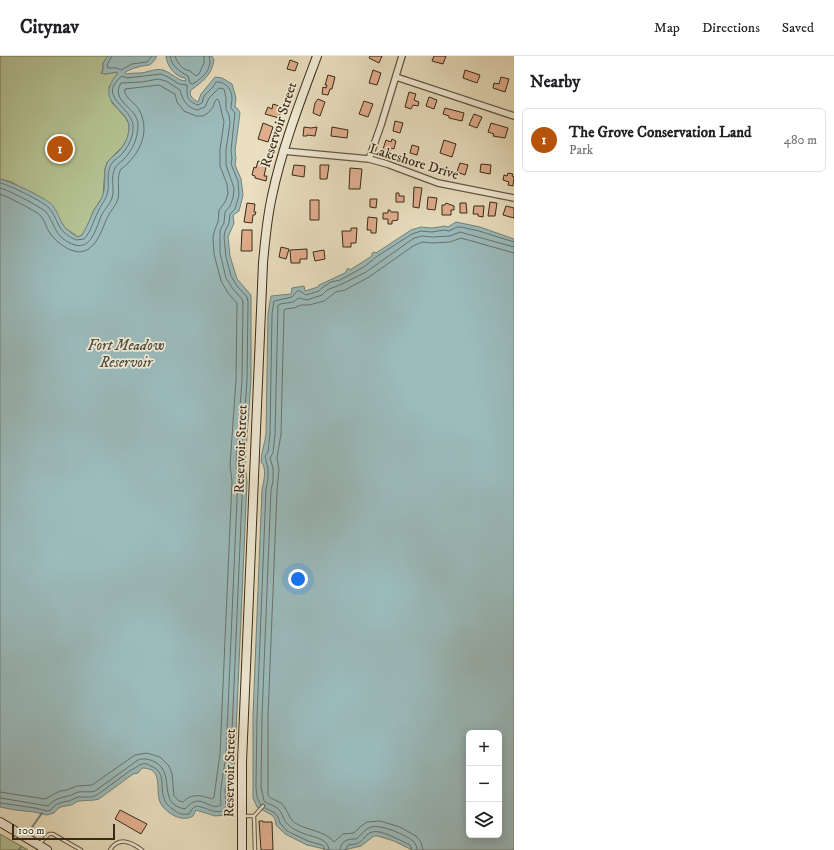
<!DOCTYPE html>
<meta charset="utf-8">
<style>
:root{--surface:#fff;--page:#f6f6f6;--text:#202124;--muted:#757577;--line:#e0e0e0;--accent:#b45309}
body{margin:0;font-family:"IM FELL DW Pica",serif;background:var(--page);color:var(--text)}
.controls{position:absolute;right:12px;bottom:12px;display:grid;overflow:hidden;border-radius:6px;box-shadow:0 2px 10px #0003}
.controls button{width:36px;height:36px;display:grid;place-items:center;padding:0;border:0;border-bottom:1px solid var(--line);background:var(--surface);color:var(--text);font:20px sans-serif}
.scale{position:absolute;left:12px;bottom:10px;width:103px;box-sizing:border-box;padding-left:4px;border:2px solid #372a17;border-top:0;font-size:11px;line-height:14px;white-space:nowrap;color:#372a17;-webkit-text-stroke:3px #f1ebd7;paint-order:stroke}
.you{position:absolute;left:298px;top:523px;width:14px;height:14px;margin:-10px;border:3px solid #fff;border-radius:50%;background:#1a73e8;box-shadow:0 0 0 6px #1a73e833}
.badge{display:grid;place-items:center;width:26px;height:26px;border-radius:50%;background:var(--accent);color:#fff;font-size:13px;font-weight:700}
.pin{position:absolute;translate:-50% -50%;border:2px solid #fff;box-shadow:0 1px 4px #0006}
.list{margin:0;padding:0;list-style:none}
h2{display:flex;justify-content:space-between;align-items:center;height:52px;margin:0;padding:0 16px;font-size:17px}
h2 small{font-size:13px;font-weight:400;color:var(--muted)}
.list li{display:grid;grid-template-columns:26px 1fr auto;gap:12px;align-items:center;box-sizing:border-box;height:64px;margin:0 8px 8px;padding:0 8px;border:1px solid var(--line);border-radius:6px}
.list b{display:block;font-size:15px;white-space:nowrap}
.list p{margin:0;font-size:13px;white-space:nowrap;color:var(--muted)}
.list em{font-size:13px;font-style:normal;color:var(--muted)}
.icon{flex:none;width:22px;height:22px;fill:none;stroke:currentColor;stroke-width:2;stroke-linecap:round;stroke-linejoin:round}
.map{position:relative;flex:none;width:514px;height:794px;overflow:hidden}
header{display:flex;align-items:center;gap:24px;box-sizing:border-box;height:56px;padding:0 20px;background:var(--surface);border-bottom:1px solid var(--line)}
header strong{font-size:19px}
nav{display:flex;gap:22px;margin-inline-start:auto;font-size:14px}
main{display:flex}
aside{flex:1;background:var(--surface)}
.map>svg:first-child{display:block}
.green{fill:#b5c394;stroke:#767656}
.water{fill:#9bbbbc;stroke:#73817a;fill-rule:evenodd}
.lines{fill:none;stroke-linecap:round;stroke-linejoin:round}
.shore{stroke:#69726a;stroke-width:1}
.stream{stroke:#73817a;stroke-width:2}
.building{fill:#e3af90;stroke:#372a17}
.lane-casing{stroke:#645842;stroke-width:4.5}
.street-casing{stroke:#645842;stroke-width:8}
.secondary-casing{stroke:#372a17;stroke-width:10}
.lane{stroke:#f1ebd7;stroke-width:2.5}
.street{stroke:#f1ebd7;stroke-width:5.5}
.secondary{stroke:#f1ebd7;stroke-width:8}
.labels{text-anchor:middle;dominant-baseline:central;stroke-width:3.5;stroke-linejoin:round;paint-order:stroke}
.street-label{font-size:14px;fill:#372a17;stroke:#f1ebd7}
.water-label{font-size:15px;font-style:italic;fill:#504e40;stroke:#f1ebd7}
</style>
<header>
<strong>Citynav</strong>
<nav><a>Map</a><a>Directions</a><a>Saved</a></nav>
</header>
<main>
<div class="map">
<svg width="514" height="794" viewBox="0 0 514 794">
<rect width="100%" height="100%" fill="#eae0c1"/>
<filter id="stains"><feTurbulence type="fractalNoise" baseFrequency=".005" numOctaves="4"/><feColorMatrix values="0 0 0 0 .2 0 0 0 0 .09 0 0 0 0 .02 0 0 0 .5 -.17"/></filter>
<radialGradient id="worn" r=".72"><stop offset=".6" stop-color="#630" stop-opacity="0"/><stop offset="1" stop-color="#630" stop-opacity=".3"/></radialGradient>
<path class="green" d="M 0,0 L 109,0 L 103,7 L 103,14 L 101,17 L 106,18 L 116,16 L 118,17 L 109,31 L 112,47 L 125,61 L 129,68 L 129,75 L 127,83 L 123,90 L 107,106 L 105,113 L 103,140 L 94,154 L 86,173 L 82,179 L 78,181 L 64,171 L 45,144 L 18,130 L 12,126 L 0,123 Z
M 0,778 L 28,794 L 0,794 Z"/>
<path class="water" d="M 108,0 L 157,0 C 150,12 149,8 138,11 C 133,12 130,14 125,16 L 126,18 C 131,17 136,17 141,17 C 149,16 156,12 163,14 C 172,17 178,25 186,25 L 185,22 C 175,21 167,10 166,0 L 212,0 L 214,4 C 212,19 202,26 191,34 C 188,39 194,44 198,46 L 201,38 L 215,21 L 222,22 L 232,28 L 236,42 L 235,51 L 238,53 L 240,57 L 235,95 L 236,102 L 235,109 L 241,123 L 243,139 L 239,155 L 233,159 L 234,167 L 228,181 L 230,200 L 237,223 L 251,239 L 251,324 L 245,409 L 247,426 L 235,699 L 233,720 L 229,733 L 230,753 L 228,757 L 225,759 L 215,760 L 196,754 L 193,760 C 182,767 165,757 160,746 C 155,733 164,712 142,712 L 138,717 L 133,718 L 99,743 C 92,745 87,744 80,745 C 77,745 74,748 71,749 C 63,751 60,749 54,757 L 47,759 L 34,756 L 15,754 L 0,751 L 0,123 C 9,125 47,142 53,150 C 63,164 59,171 78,181 L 82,179 C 87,171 90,163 94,154 C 97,149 102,144 103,138 C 107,127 102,116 108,105 C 111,102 114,100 117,97 C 124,90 130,80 129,69 C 127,55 103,47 110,30 C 111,25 115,21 118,17 L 116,16 L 106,18 L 101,17 L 103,14 L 103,7 Z
M 456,166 L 480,171 L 514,183 L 514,794 L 412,794 L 394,785 L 378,780 L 374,780 L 361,790 L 344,794 L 329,794 L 307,789 L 285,778 L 276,769 L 275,763 L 272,759 L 257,751 L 253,742 L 253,660 L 262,433 C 264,425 267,412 261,406 C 261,397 265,387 266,378 L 268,258 L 271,240 L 291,238 L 292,232 L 304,230 L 305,235 L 318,231 L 319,229 L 345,217 L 348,212 L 350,214 L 372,200 L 372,197 L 375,196 L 376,197 L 411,174 L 421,171 L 432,172 L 445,170 L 448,171 ZM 469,677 L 499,677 L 499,779 L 469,779 Z"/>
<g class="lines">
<path class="shore" d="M 112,0 L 107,9 L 108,12 L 117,12 L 121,14 L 132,8 L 147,6 L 152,0
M 170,0 C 172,11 179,15 188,20 L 190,27 L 192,28 C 199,25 210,16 210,6 C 210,4 209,2 209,0
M 175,0 L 177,5 L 181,10 L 184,13 L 190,15 L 196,20 L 199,18 L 204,7 L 204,0
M 0,127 C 8,128 44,146 49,152 C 61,167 55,174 76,184 L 84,183 C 91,176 93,165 98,156 C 101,148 107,143 108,134 C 109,125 106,116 112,107 C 114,104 118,102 121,99 C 128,91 134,81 133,69 C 131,50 96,41 122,20 L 127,22 L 161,18 L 168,21 L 179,28 L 187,29 C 187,39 186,45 198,49 L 202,47 L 204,40 L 213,31 L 216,26 C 225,25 232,33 232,42 C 232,46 231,48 231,52 L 235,57 L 231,95 L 232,102 L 231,108 L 238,125 L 239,139 L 235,153 L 230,158 L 229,167 L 225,175 L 224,181 L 226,201 L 231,220 L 237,230 L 247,241 L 248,246 L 247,324 L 241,409 L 243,418 L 231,699 L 229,720 L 225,733 L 226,753 C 217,760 206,751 196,750 L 193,752 L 189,758 C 183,759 179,758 174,754 C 152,741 172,718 151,710 C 148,708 145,707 142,708 C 138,709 135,713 131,714 L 97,739 L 92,741 L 78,741 L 69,745 L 63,746 L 55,749 L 51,754 L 47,755 L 35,752 L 0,747
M 0,132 C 7,133 41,151 46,156 C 56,169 54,182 75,189 C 92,194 97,169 102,158 C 105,153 110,148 112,142 C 115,133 110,122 115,112 C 117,108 120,107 123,104 C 133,94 138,82 138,68 C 137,51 110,46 121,27 L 142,26 L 158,23 L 166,25 L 180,34 C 183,44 186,51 197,54 L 205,51 L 209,42 L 219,32 L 224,33 L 226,42 L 226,53 L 229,59 L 230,67 L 226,94 L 226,109 L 234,132 L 233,142 L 230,150 L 225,156 L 224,167 L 220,174 L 220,197 L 226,222 L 233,233 L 242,243 L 243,246 L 242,324 L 236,409 L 238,419 L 226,699 C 224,716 219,733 221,749 C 208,756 201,734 185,753 C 155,748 178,716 153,705 C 148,703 143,702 138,704 L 95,735 C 90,737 85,735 79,736 C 75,736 72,740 68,740 C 60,742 54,743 48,750 L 0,742
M 0,138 C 5,139 37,156 40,159 C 44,163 45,168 47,172 C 52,182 61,190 71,194 C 93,203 101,176 107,162 C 110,155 116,150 118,143 C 120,135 116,120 121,113 C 123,111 126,110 128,107 C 136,99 143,88 144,75 C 144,67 143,60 138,52 C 134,46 123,41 125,33 L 159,29 L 175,38 L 177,46 L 184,55 L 196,60 L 203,60 L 208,57 L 213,51 L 215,45 L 217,43 L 219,45 L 224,66 L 220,94 L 220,110 L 227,128 L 228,138 L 225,146 L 219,154 L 218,166 L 215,173 L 213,181 L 214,198 L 221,225 L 228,237 L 237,247 L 236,324 L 230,409 L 232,425 L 220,698 L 214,741 L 212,743 C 200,739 192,737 183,746 L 179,745 L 174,740 L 172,718 L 169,710 L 160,701 L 147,697 L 135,699 L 92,729 L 77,730 L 67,734 L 60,735 L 45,743 L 0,736
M 261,749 L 257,741 L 256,731 L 257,660 L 266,433 L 268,424 L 268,413 L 265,400 L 268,396 L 270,378 L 272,258 L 274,245 L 292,241 L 297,235 L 300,235 L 306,239 L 319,235 L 323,231 L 331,226 L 340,224 L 364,211 L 376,201 L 412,178 L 421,175 L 432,176 L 444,174 L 449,175 L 457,171 L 461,171 L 479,175 L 514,186
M 265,752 L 275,757 L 278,761 L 280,767 L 287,775 L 308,785 L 322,789 L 324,791 L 324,794
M 329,794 C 328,781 310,781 300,776 C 295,774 288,770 285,765 C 282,760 282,756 277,752 C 273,749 268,748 264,745 L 261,731 L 262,660 L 271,434 L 273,425 L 273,412 L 270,402 L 273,397 L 275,378 L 278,249 L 280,248 L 293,246 L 299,242 L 307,244 L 322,239 L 327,234 L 342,228 L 366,216 L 414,182 L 422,180 L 432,181 L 450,180 L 460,176 L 514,191
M 340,794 C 341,784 348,783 356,783 C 361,779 365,773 371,771 C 381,768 406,779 413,785 C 416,788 417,791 417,794
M 345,794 L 348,789 C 352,788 356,789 360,786 C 364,783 366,778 372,776 C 381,773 401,785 410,789 L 412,794
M 423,794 L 421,786 L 416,780 L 400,771 L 380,765 L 367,766 L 361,770 L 354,777 L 343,778 L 334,786 C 324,774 308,775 295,767 C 288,762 288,753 281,747 C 276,744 270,743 268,739 L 268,660 L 277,435 L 279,413 L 277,402 L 281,378 L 284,255 L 285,253 L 294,252 L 301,249 L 309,249 L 324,245 L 336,236 L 345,234 L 369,221 L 413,190 L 422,186 L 432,187 L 450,186 L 461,182 L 514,197"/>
<path class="stream" d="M 30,774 L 42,757
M 19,794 L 21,791"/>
</g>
<path class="building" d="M 370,0 L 382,0 L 379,7 L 369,2 Z
M 434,0 L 446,0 L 443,8 L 432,5 Z
M 290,4 L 298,7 L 295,15 L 287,13 Z
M 373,14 L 381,17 L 377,29 L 369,27 Z
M 465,14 L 480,19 L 477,27 L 463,22 Z
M 328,19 L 335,21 L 332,33 L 330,33 L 328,39 L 322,38 L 323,31 L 326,32 L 327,29 L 325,29 Z
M 501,21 L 509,23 L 505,36 L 493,32 L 494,27 L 499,28 Z
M 409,36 L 416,38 L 414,44 L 419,46 L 418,50 L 413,49 L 411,53 L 405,51 Z
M 429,41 L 437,44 L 434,53 L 426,50 Z
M 318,43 L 325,46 L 320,60 L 313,57 L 315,47 Z
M 364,45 L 373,48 L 368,61 L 359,58 Z
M 273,48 L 282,51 L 279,62 L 265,58 L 268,51 L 272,53 Z
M 445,52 L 464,57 L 462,65 L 449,62 L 449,60 L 443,58 Z
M 474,58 L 482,61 L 477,72 L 469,69 Z
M 395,65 L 403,67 L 400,77 L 393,75 Z
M 263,67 L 273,71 L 268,86 L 258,83 Z
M 491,67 L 508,72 L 505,82 L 493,80 L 494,78 L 488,76 Z
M 304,71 L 311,72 L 317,71 L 315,80 L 307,79 L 307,80 L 303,80 Z
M 332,71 L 348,74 L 347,82 L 331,80 Z
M 392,83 L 396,85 L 394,93 L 391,92 L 390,96 L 383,93 L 386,84 L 391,86 Z
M 444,84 L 456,88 L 452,101 L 440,97 Z
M 412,89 L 419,91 L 417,99 L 410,97 Z
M 258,105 L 267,107 L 264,120 L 267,120 L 266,125 L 255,122 L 255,120 L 252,119 L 254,111 L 256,112 Z
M 460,107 L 468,109 L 465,119 L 457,116 Z
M 481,108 L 491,109 L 490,118 L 480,116 Z
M 294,109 L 305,110 L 304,121 L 292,119 Z
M 320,109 L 329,109 L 327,123 L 320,123 Z
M 350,112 L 362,113 L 360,133 L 349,133 Z
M 508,117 L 513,118 L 512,120 L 514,121 L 513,130 L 508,129 L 509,126 L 503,124 L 504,119 L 507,120 Z
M 414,131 L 422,132 L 419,152 L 413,151 Z
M 396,137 L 399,137 L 399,140 L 404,140 L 404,146 L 396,146 Z
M 428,141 L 437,142 L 435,154 L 427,153 Z
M 370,143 L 377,143 L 376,152 L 370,151 Z
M 310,144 L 319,144 L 319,164 L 310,164 Z
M 490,146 L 497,147 L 495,160 L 488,160 Z
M 247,147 L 255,148 L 254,156 L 256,156 L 255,159 L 253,159 L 252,167 L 244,166 Z
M 446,147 L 454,150 L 454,154 L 451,154 L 451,159 L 442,159 L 442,149 L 445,149 Z
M 460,147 L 466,147 L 467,157 L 460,157 Z
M 474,150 L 484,150 L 483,161 L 478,160 L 478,158 L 473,158 Z
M 506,150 L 514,152 L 514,162 L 503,159 Z
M 388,154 L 390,154 L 391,156 L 398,156 L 398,164 L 392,165 L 392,168 L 388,168 L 388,163 L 383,163 L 383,157 L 388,157 Z
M 368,161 L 377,162 L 376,177 L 371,177 L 371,174 L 367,174 Z
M 351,172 L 357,172 L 356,187 L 351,187 L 351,191 L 343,191 L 342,175 L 351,175 Z
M 242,174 L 252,174 L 252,195 L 241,195 Z
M 281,191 L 289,193 L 286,203 L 279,201 Z
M 307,193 L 307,203 L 300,203 L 300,207 L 291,207 L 290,194 Z
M 324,194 L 325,203 L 315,205 L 313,196 Z
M 120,754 L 147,768 L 141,778 L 115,763 Z
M 259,765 L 263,765 L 263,766 L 272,766 L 273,794 L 261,794 Z"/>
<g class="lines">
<defs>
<path id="lane" d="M 247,760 L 254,760 L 255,794
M 254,760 L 263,750
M 40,787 L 49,778 L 53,778 L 81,794
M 110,794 C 119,780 131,786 142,794"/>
<path id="street" d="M 396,21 L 514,60
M 283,95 L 369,103 L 387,108 L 438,127 L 514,142
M 369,103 L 381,69 L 402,0"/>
<path id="secondary" d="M 0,766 L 47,794
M 242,794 L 242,706 L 263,207 C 265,185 267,162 272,140 C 282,92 300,46 317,0"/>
</defs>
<use href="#lane" class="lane-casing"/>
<use href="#street" class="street-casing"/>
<use href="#secondary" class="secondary-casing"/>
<use href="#lane" class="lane"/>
<use href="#street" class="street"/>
<use href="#secondary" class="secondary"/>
</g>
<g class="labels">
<g class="street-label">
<text transform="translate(279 69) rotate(-72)">Reservoir Street</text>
<text transform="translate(414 106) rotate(17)">Lakeshore Drive</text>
<text transform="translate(241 393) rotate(-88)">Reservoir Street</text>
<text transform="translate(230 717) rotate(-89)">Reservoir Street</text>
</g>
<g class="water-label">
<text x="126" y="289">Fort Meadow<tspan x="126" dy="17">Reservoir</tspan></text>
</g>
</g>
<rect width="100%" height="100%" filter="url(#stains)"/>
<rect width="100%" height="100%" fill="url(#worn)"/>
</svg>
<div class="controls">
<button>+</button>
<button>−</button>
<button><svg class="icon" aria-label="layers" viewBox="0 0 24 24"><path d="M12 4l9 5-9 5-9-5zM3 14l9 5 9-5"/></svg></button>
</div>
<div class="scale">100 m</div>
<div class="you"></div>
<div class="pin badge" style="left:60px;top:93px">1</div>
</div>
<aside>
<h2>Nearby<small></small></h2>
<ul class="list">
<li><span class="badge">1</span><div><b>The Grove Conservation Land</b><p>Park</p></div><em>480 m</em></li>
</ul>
</aside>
</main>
